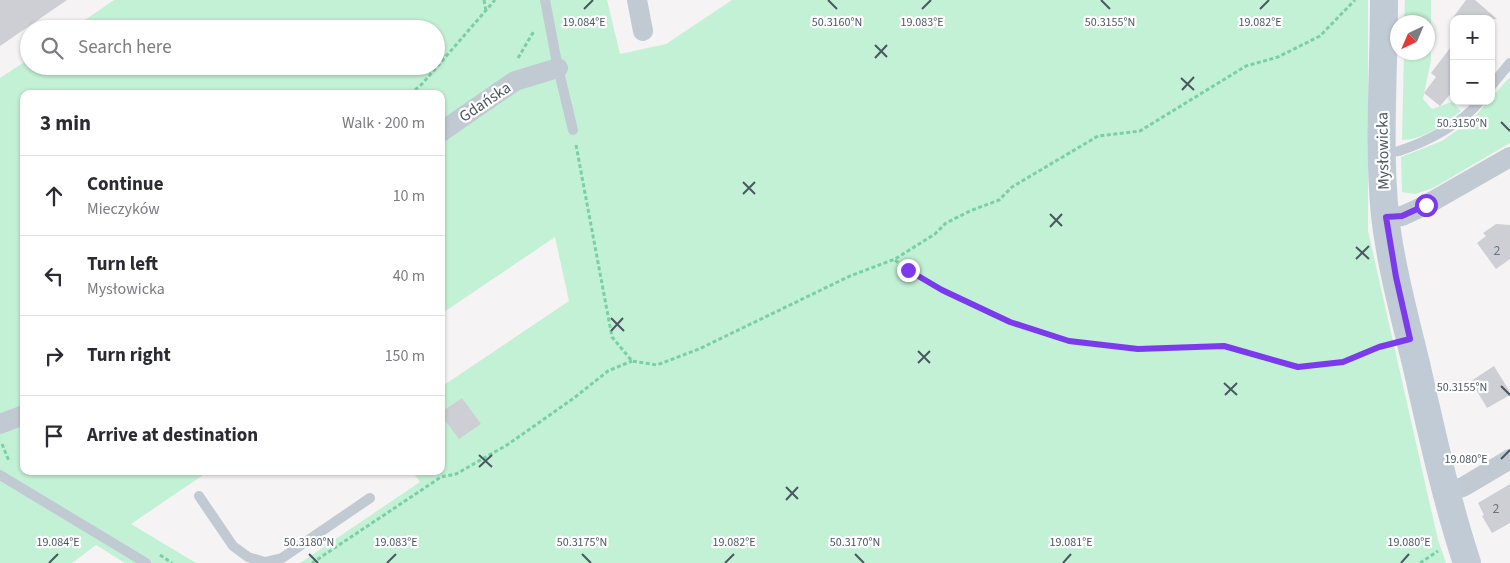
<!DOCTYPE html>
<meta charset="utf-8">
<style>
:root{--surface:#fff;--page:#f2f2f3;--text:#2b2b33;--muted:#7c7c81;--line:#e1e1e2}
body{margin:0;font-family:"Source Sans 3",sans-serif;background:var(--page);color:var(--text)}
.controls{position:absolute;right:15px;top:15px;display:grid;overflow:hidden;border-radius:10px;box-shadow:0 1px 4px #0004}
.controls button{width:45px;height:45px;display:grid;place-items:center;padding:0;border:0;border-bottom:1px solid var(--line);background:var(--surface);color:var(--text);font:25px sans-serif}
.compass{position:absolute;left:1390px;top:15px;width:45px;height:45px;border-radius:50%;background:var(--surface);box-shadow:0 1px 4px #0004;rotate:224deg}
.stop{position:absolute;width:15px;height:15px;margin:-11px;border:4px solid #7c3aed;border-radius:50%;background:#fff}
.stop.end{background:#7c3aed;border-color:#fff;box-shadow:0 1px 5px #0008}
.list{margin:0;padding:0;list-style:none}
h2{display:flex;justify-content:space-between;align-items:center;height:65px;margin:0;padding:0 20px;font-size:21px}
h2 small{font-size:16px;font-weight:400;color:var(--muted)}
.list li{display:grid;grid-template-columns:32px 1fr auto;gap:15px;align-items:center;box-sizing:border-box;height:80px;padding:0 20px;border-top:1px solid var(--line)}
.list b{display:block;font-size:19px;white-space:nowrap}
.list p{margin:0;font-size:16px;white-space:nowrap;color:var(--muted)}
.list em{font-size:16px;font-style:normal;color:var(--muted)}
.icon{flex:none;width:28px;height:28px;fill:none;stroke:currentColor;stroke-width:2;stroke-linecap:round;stroke-linejoin:round}
.map{position:relative;flex:none;width:1510px;height:563px;overflow:hidden}
.search{position:absolute;background:var(--surface);box-shadow:0 1px 4px #0004;left:20px;top:20px;width:425px;height:55px;display:flex;align-items:center;gap:12px;box-sizing:border-box;padding:0 18px;border-radius:28px;color:var(--muted);font-size:19px}
.panel{position:absolute;background:var(--surface);box-shadow:0 1px 4px #0004;left:20px;top:90px;width:425px;height:385px;border-radius:10px}
.map>svg:first-child{display:block}
.green{fill:#c3f1d5}
.building{fill:#cdcfd5}
.lines{fill:none;stroke-linecap:round;stroke-linejoin:round}
.path{stroke:#7ad0a6;stroke-width:3;stroke-dasharray:4 2.5;stroke-linecap:butt}
.lane{stroke:#c1cad2;stroke-width:10}
.street{stroke:#c1cad2;stroke-width:20}
.secondary{stroke:#c1cbd6;stroke-width:28}
.route{stroke:#7c3aed;stroke-width:6}
.ticks{fill:none;stroke:#4a5661;stroke-width:2}
.labels{text-anchor:middle;dominant-baseline:central;stroke-width:4.5;stroke-linejoin:round;paint-order:stroke}
.number-label{font-size:14px;fill:#6b747e}
.street-label{font-size:16px;fill:#4a5661;stroke:#fff}
.ticks-label{font-size:12px;text-anchor:middle;fill:#4a5661;stroke:#fff;stroke-width:4.5;stroke-linejoin:round;paint-order:stroke}
</style>
<div class="map">
<svg width="1510" height="563" viewBox="0 0 1510 563">
<rect width="100%" height="100%" fill="#f5f3f3"/>
<path class="green" d="M 114,0 L 607,0 L 620,54 L 666,44 L 732,0 L 1368,0 L 1368,231 L 1438,540 L 1446,563 L 300,563 L 420,482 L 412,471 L 441,471 L 441,387 L 569,301 L 555,237 L 441,314 L 441,94 L 24,94 L 24,471 L 209,471 L 131,524 L 196,563 L 125,563 L 96,545 L 72,563 L 0,563 L 0,78 L 29,59 L 29,66 L 436,66 L 436,29 L 72,29 Z
M 1405,0 L 1431,0 L 1431,60 L 1423,99 L 1432,109 L 1452,102 L 1461,111 C 1444,124 1423,140 1402,140 L 1404,53 L 1428,52 L 1428,22 L 1404,22 Z
M 1510,77 L 1510,143 L 1433,188 L 1415,194 L 1402,192 L 1401,157 L 1442,141 L 1473,119 L 1488,101 L 1491,101 L 1491,98 Z"/>
<path class="building" d="M 0,0 L 67,0 L 0,46 Z
M 1466,0 L 1475,0 L 1497,19 L 1452,19 Z
M 1454,43 L 1454,90 L 1440,106 L 1424,93 L 1436,77 L 1431,73 Z
M 1496,224 L 1510,225 L 1510,259 L 1496,269 L 1477,243 L 1486,236 L 1483,233 Z
M 1494,366 L 1510,392 L 1510,395 L 1487,408 L 1471,381 Z
M 462,398 L 481,424 L 459,439 L 441,415 L 441,412 Z
M 1510,484 L 1510,523 L 1492,533 L 1482,516 L 1484,515 L 1478,503 Z"/>
<g class="lines">
<path class="path" d="M 484,0 L 486,11
M 518,58 L 534,31
M 410,94 L 422,84 L 495,0
M 576,145 L 612,337 L 632,361 L 657,365 L 699,349 L 850,276 L 895,259 L 935,234 L 946,223 L 970,211 L 999,200 L 1012,187 L 1098,136 L 1140,131 L 1246,66 L 1278,57 L 1320,36 L 1355,0
M 895,260 L 908,270 L 941,290 L 1010,322 L 1069,341 L 1139,349 L 1224,346 L 1298,367 L 1343,362 L 1387,345
M 2,444 L 9,461
M 160,555 L 172,563
M 312,563 L 441,477 L 456,474 L 507,445 L 574,398 L 608,371 L 632,361
M 1420,563 L 1438,551"/>
<path class="lane" d="M 545,0 L 558,68 L 573,130
M 1491,86 L 1510,63
M 1384,152 C 1389,152 1395,152 1399,151 C 1426,142 1462,124 1480,101
M 0,475 L 146,563
M 199,496 L 233,546 L 248,557 L 265,562 L 282,558 L 370,498"/>
<path class="street" d="M 637,0 L 643,31
M 441,132 L 515,81 L 558,68
M 1386,217 L 1402,216 L 1426,205 L 1510,157
M 0,424 L 24,415
M 1446,492 L 1463,487 L 1510,459"/>
<path class="secondary" d="M 1384,0 C 1384,72 1378,144 1385,216 C 1391,267 1405,318 1417,368 C 1432,434 1446,499 1467,563"/>
</g>
<g class="lines">
<path class="route" d="M 908,270 L 942,290 L 1010,322 L 1069,341 L 1138,349 L 1224,346 L 1298,367 L 1343,362 L 1379,347 L 1410,339 L 1396,277 L 1386,217 L 1402,216 L 1426,205"/>
</g>
<path class="ticks" d="M 828,0 L 837,9M 1101,0 L 1110,9M 584,9 L 593,0M 922,9 L 931,0M 1260,9 L 1269,0M 875,45 L 887,57M 875,58 L 887,45M 1181,78 L 1194,90M 1182,90 L 1194,77M 1501,122 L 1510,131M 743,182 L 755,194M 743,194 L 755,182M 1050,214 L 1062,226M 1050,227 L 1062,214M 1356,247 L 1369,259M 1356,259 L 1369,246M 611,318 L 624,331M 611,331 L 623,318M 918,351 L 930,363M 918,363 L 930,351M 1224,383 L 1237,395M 1501,386 L 1510,395M 1225,395 L 1237,383M 479,455 L 492,467M 1501,459 L 1510,450M 479,467 L 492,455M 786,487 L 798,499M 786,500 L 798,487M 309,554 L 318,563M 582,554 L 591,563M 855,554 L 864,563M 49,563 L 58,554M 387,563 L 396,554M 725,563 L 734,554M 1063,563 L 1071,554M 1401,563 L 1409,554"/>
<g class="labels">
<g class="number-label">
<text x="1497" y="251">2</text>
<text x="1496" y="509">2</text>
</g>
<g class="street-label">
<text transform="translate(485 102) rotate(-34)">Gdańska</text>
<text transform="translate(1383 151) rotate(-91)">Mysłowicka</text>
</g>
</g>
<g class="ticks-label">
<text x="837" y="26">50.3160°N</text>
<text x="1110" y="26">50.3155°N</text>
<text x="1260" y="26">19.082°E</text>
<text x="584" y="26">19.084°E</text>
<text x="922" y="26">19.083°E</text>
<text x="1462" y="127">50.3150°N</text>
<text x="1462" y="391">50.3155°N</text>
<text x="1466" y="463">19.080°E</text>
<text x="58" y="546">19.084°E</text>
<text x="396" y="546">19.083°E</text>
<text x="734" y="546">19.082°E</text>
<text x="1071" y="546">19.081°E</text>
<text x="1409" y="546">19.080°E</text>
<text x="309" y="546">50.3180°N</text>
<text x="582" y="546">50.3175°N</text>
<text x="855" y="546">50.3170°N</text>
</g>
</svg>
<div class="controls">
<button>+</button>
<button>−</button>
</div>
<svg class="compass" viewBox="-18 -18 36 36"><path d="M0-13l5 13h-10z" fill="#e53935"/><path d="M0 13l5-13h-10z" fill="#7c7c81"/></svg>
<div class="stop" style="left:1426px;top:205px"></div>
<div class="stop end" style="left:908px;top:270px"></div>
<div class="search"><svg class="icon" aria-label="search" viewBox="0 0 24 24"><circle cx="10" cy="10" r="6"/><path d="M15 15l6 6"/></svg>Search here</div>
<section class="panel">
<h2>3 min<small>Walk · 200 m</small></h2>
<ul class="list">
<li><svg class="icon" aria-label="ahead" viewBox="0 0 24 24"><path d="M12 20V5M6 11l6-6 6 6"/></svg><div><b>Continue</b><p>Mieczyków</p></div><em>10 m</em></li>
<li><svg class="icon" aria-label="left" viewBox="0 0 24 24"><path d="M17 20v-9H6M10 6l-5 5 5 5"/></svg><div><b>Turn left</b><p>Mysłowicka</p></div><em>40 m</em></li>
<li><svg class="icon" aria-label="right" viewBox="0 0 24 24"><path d="M7 20v-9h11M14 6l5 5-5 5"/></svg><div><b>Turn right</b></div><em>150 m</em></li>
<li><svg class="icon" aria-label="arrive" viewBox="0 0 24 24"><path d="M6 21V4h12l-3 4 3 4H6"/></svg><div><b>Arrive at destination</b></div></li>
</ul>
</section>
</div>
